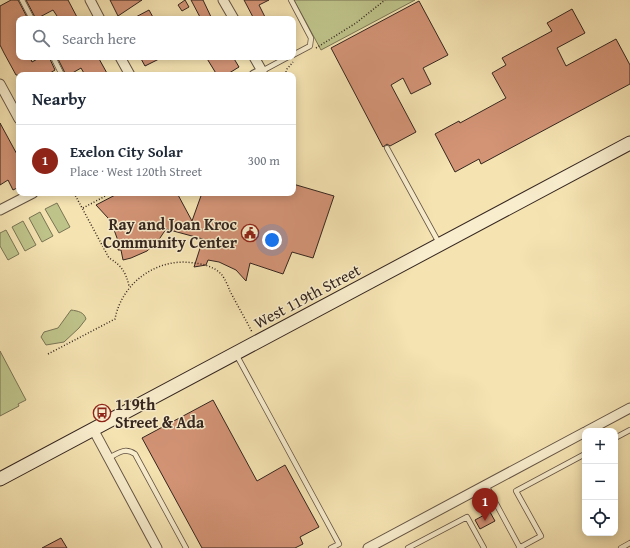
<!DOCTYPE html>
<meta charset="utf-8">
<style>
:root{--surface:#fff;--page:#f2f2f3;--text:#1f2937;--muted:#747a83;--line:#e0e1e3;--accent:#8f2418}
body{margin:0;font-family:"Gentium Book Plus",serif;background:var(--page);color:var(--text)}
.controls{position:absolute;right:12px;bottom:12px;display:grid;overflow:hidden;border-radius:8px;box-shadow:0 2px 10px #0003}
.controls button{width:36px;height:36px;display:grid;place-items:center;padding:0;border:0;border-bottom:1px solid var(--line);background:var(--surface);color:var(--text);font:20px sans-serif}
.you{position:absolute;left:272px;top:240px;width:14px;height:14px;margin:-10px;border:3px solid #fff;border-radius:50%;background:#1a73e8;box-shadow:0 0 0 6px #1a73e833}
.badge{display:grid;place-items:center;width:26px;height:26px;border-radius:50%;background:var(--accent);color:#fff;font-size:13px;font-weight:700}
.pin{position:absolute;translate:-50% -33px;filter:drop-shadow(0 1px 2px #0008)}
.pin::after{content:'';position:absolute;top:21px;width:14px;height:12px;background:inherit;clip-path:polygon(0 0,100% 0,50% 100%)}
.list{margin:0;padding:0;list-style:none}
h2{display:flex;justify-content:space-between;align-items:center;height:52px;margin:0;padding:0 16px;font-size:17px}
h2 small{font-size:13px;font-weight:400;color:var(--muted)}
.list li{display:grid;grid-template-columns:26px 1fr auto;gap:12px;align-items:center;box-sizing:border-box;height:72px;padding:0 16px;border-top:1px solid var(--line)}
.list b{display:block;font-size:15px;white-space:nowrap}
.list p{margin:0;font-size:13px;white-space:nowrap;color:var(--muted)}
.list em{font-size:13px;font-style:normal;color:var(--muted)}
.icon{flex:none;width:22px;height:22px;fill:none;stroke:currentColor;stroke-width:2;stroke-linecap:round;stroke-linejoin:round}
.map{position:relative;flex:none;width:630px;height:548px;overflow:hidden}
.search{position:absolute;background:var(--surface);box-shadow:0 2px 10px #0003;left:16px;top:16px;width:280px;height:44px;display:flex;align-items:center;gap:10px;box-sizing:border-box;padding:0 14px;border-radius:8px;color:var(--muted);font-size:15px}
.panel{position:absolute;background:var(--surface);box-shadow:0 2px 10px #0003;left:16px;top:72px;width:280px;height:124px;border-radius:8px}
.map>svg:first-child{display:block}
.green{fill:#bec38a;stroke:#797454}
.building{fill:#d39476;stroke:#34251f}
.lines{fill:none;stroke-linecap:round;stroke-linejoin:round}
.lane-casing{stroke:#645444;stroke-width:6}
.street-casing{stroke:#645444;stroke-width:11}
.secondary-casing{stroke:#34251f;stroke-width:15}
.path{stroke:#34251f;stroke-width:1.5;stroke-dasharray:1 2;stroke-linecap:butt}
.lane{stroke:#f8edcd;stroke-width:4.5}
.street{stroke:#f8edcd;stroke-width:9}
.secondary{stroke:#f8edcd;stroke-width:13}
.labels{text-anchor:middle;dominant-baseline:central;stroke-width:3;stroke-linejoin:round;paint-order:stroke}
.poi-label{font-size:16px;font-weight:bold;fill:#34251f;stroke:#f8edcd;text-anchor:end}
.street-label{font-size:16px;fill:#34251f;stroke:#f8edcd}
</style>
<div class="map">
<svg width="630" height="548" viewBox="0 0 630 548">
<rect width="100%" height="100%" fill="#f5e3b2"/>
<filter id="stains"><feTurbulence type="fractalNoise" baseFrequency=".005" numOctaves="4"/><feColorMatrix values="0 0 0 0 .2 0 0 0 0 .09 0 0 0 0 .02 0 0 0 .5 -.17"/></filter>
<radialGradient id="worn" r=".72"><stop offset=".6" stop-color="#630" stop-opacity="0"/><stop offset="1" stop-color="#630" stop-opacity=".3"/></radialGradient>
<path class="green" d="M 294,0 L 415,0 L 321,50 Z
M 57,203 L 70,227 L 59,233 L 45,209 Z
M 40,212 L 53,236 L 42,242 L 29,218 Z
M 23,221 L 36,245 L 25,251 L 12,227 Z
M 6,230 L 19,254 L 8,260 L 0,246 L 0,233 Z
M 71,310 C 78,311 84,312 86,319 L 79,328 L 64,342 L 46,345 L 41,337 L 44,332 L 58,328 Z
M 0,351 L 26,400 L 18,404 L 19,406 L 0,416 Z"/>
<path class="building" d="M 11,0 L 18,0 L 28,19 L 19,19 L 19,57 L 30,57 L 32,62 L 41,57 L 49,57 L 55,70 L 47,75 L 16,75 L 4,53 L 0,45 L 0,6 Z
M 26,0 L 68,0 L 78,19 L 59,19 L 53,10 L 36,19 Z
M 110,0 L 142,0 L 118,16 Z
M 185,0 L 189,7 L 182,11 L 178,5 Z
M 191,0 L 203,0 L 212,19 L 201,19 Z
M 244,0 L 269,0 L 259,5 L 266,19 L 254,19 Z
M 419,1 L 448,55 L 423,68 L 431,84 L 411,94 L 403,78 L 391,85 L 416,132 L 390,146 L 387,144 L 383,147 L 331,48 Z
M 572,9 L 585,33 L 557,48 L 566,66 L 616,39 L 630,65 L 630,84 L 481,164 L 479,159 L 455,172 L 435,134 L 459,121 L 460,123 L 506,98 L 492,73 L 506,65 L 502,58 L 552,31 L 547,23 Z
M 149,10 L 154,19 L 132,19 Z
M 57,57 L 98,57 L 108,75 L 85,75 L 81,68 L 69,75 L 66,75 Z
M 140,57 L 163,57 L 145,66 Z
M 206,57 L 233,57 L 239,67 L 226,75 L 217,75 Z
M 0,123 L 19,158 L 19,187 L 13,190 L 8,180 L 0,185 Z
M 293,184 L 334,196 L 313,258 L 292,252 L 283,274 L 250,263 L 246,281 L 236,270 L 219,262 L 208,260 L 206,265 L 194,267 L 203,239 L 166,229 L 158,241 L 147,251 L 131,258 L 123,260 L 121,250 L 118,250 L 117,238 L 113,227 L 108,218 L 96,205 L 119,193 L 177,193 L 192,221 L 202,193 L 293,193 Z
M 213,400 L 257,481 L 285,465 L 319,527 L 300,537 L 303,544 L 295,548 L 202,548 L 142,438 Z
M 490,512 L 495,521 L 480,529 L 475,520 Z
M 61,538 L 67,548 L 42,548 Z"/>
<g class="lines">
<defs>
<path id="lane" d="M 22,0 L 32,19
M 291,0 L 311,38 L 310,46 L 293,55
M 53,57 L 62,75
M 262,71 L 288,57
M 387,148 L 439,243
M 236,354 L 339,544 L 331,548
M 615,438 L 630,430
M 109,458 C 118,453 125,447 135,454 L 186,548
M 486,485 L 520,548
M 408,548 L 467,517 L 484,548
M 519,548 L 541,536 L 516,491 L 585,454
M 621,548 L 630,543"/>
<path id="street" d="M 90,0 L 100,19
M 223,0 L 234,19
M 120,57 L 130,75
M 254,57 L 262,71 L 254,75
M 0,84 L 19,119
M 0,210 L 33,193
M 93,429 L 157,548
M 587,431 L 630,408
M 368,548 L 585,432"/>
<path id="secondary" d="M 0,479 L 630,143"/>
</defs>
<use href="#lane" class="lane-casing"/>
<use href="#street" class="street-casing"/>
<use href="#secondary" class="secondary-casing"/>
<path class="path" d="M 316,48 L 356,23 L 385,0
M 285,75 L 287,69 L 293,62
M 74,193 L 109,258 C 121,265 126,272 129,286
M 83,208 L 111,193
M 48,354 L 115,319 C 122,282 158,257 194,263 C 204,264 215,267 222,275 C 225,279 228,286 230,291 C 237,305 245,318 252,332"/>
<use href="#lane" class="lane"/>
<use href="#street" class="street"/>
<use href="#secondary" class="secondary"/>
</g>
<defs>
<symbol id="civic-ring" viewBox="-11 -11 22 22"><circle r="9.5" fill="#f8edcd" stroke="#8f2418" stroke-width="1.5"/><path d="M-.6-6.5H3V-4.5H.6V-3L4-1V1h2V6H-6V1h2V-1L-.6-3ZM-1.2 2.5V6h2.4V2.5Z" fill="#8f2418"/></symbol>
<symbol id="bus-ring" viewBox="-11 -11 22 22"><circle r="9.5" fill="#f8edcd" stroke="#8f2418" stroke-width="1.5"/><path d="M-5-6H5V4H4V6H2V4H-2V6H-4V4H-5ZM-3.5-4V0h7V-4ZM-3.5 1.2v1.5H-2V1.2ZM2 1.2v1.5H3.5V1.2Z" fill="#8f2418"/></symbol>
</defs>
<g fill-rule="evenodd">
<use href="#civic-ring" x="240" y="223" width="20" height="20"/>
<use href="#bus-ring" x="92" y="403" width="20" height="20"/>
</g>
<g class="labels">
<g class="poi-label">
<text x="237" y="224">Ray and Joan Kroc<tspan x="237" dy="18">Community Center</tspan></text>
<text x="115" y="404" text-anchor="start">119th<tspan x="115" dy="18">Street &amp; Ada</tspan></text>
</g>
<g class="street-label">
<text transform="translate(307 296) rotate(-28)">West 119th Street</text>
</g>
</g>
<rect width="100%" height="100%" filter="url(#stains)"/>
<rect width="100%" height="100%" fill="url(#worn)"/>
</svg>
<div class="controls">
<button>+</button>
<button>−</button>
<button><svg class="icon" aria-label="locate" viewBox="0 0 24 24"><circle cx="12" cy="12" r="6"/><path d="M12 2v4M12 18v4M2 12h4M18 12h4"/></svg></button>
</div>
<div class="you"></div>
<div class="pin badge" style="left:485px;top:521px">1</div>
<div class="search"><svg class="icon" aria-label="search" viewBox="0 0 24 24"><circle cx="10" cy="10" r="6"/><path d="M15 15l6 6"/></svg>Search here</div>
<section class="panel">
<h2>Nearby<small></small></h2>
<ul class="list">
<li><span class="badge">1</span><div><b>Exelon City Solar</b><p>Place · West 120th Street</p></div><em>300 m</em></li>
</ul>
</section>
</div>
